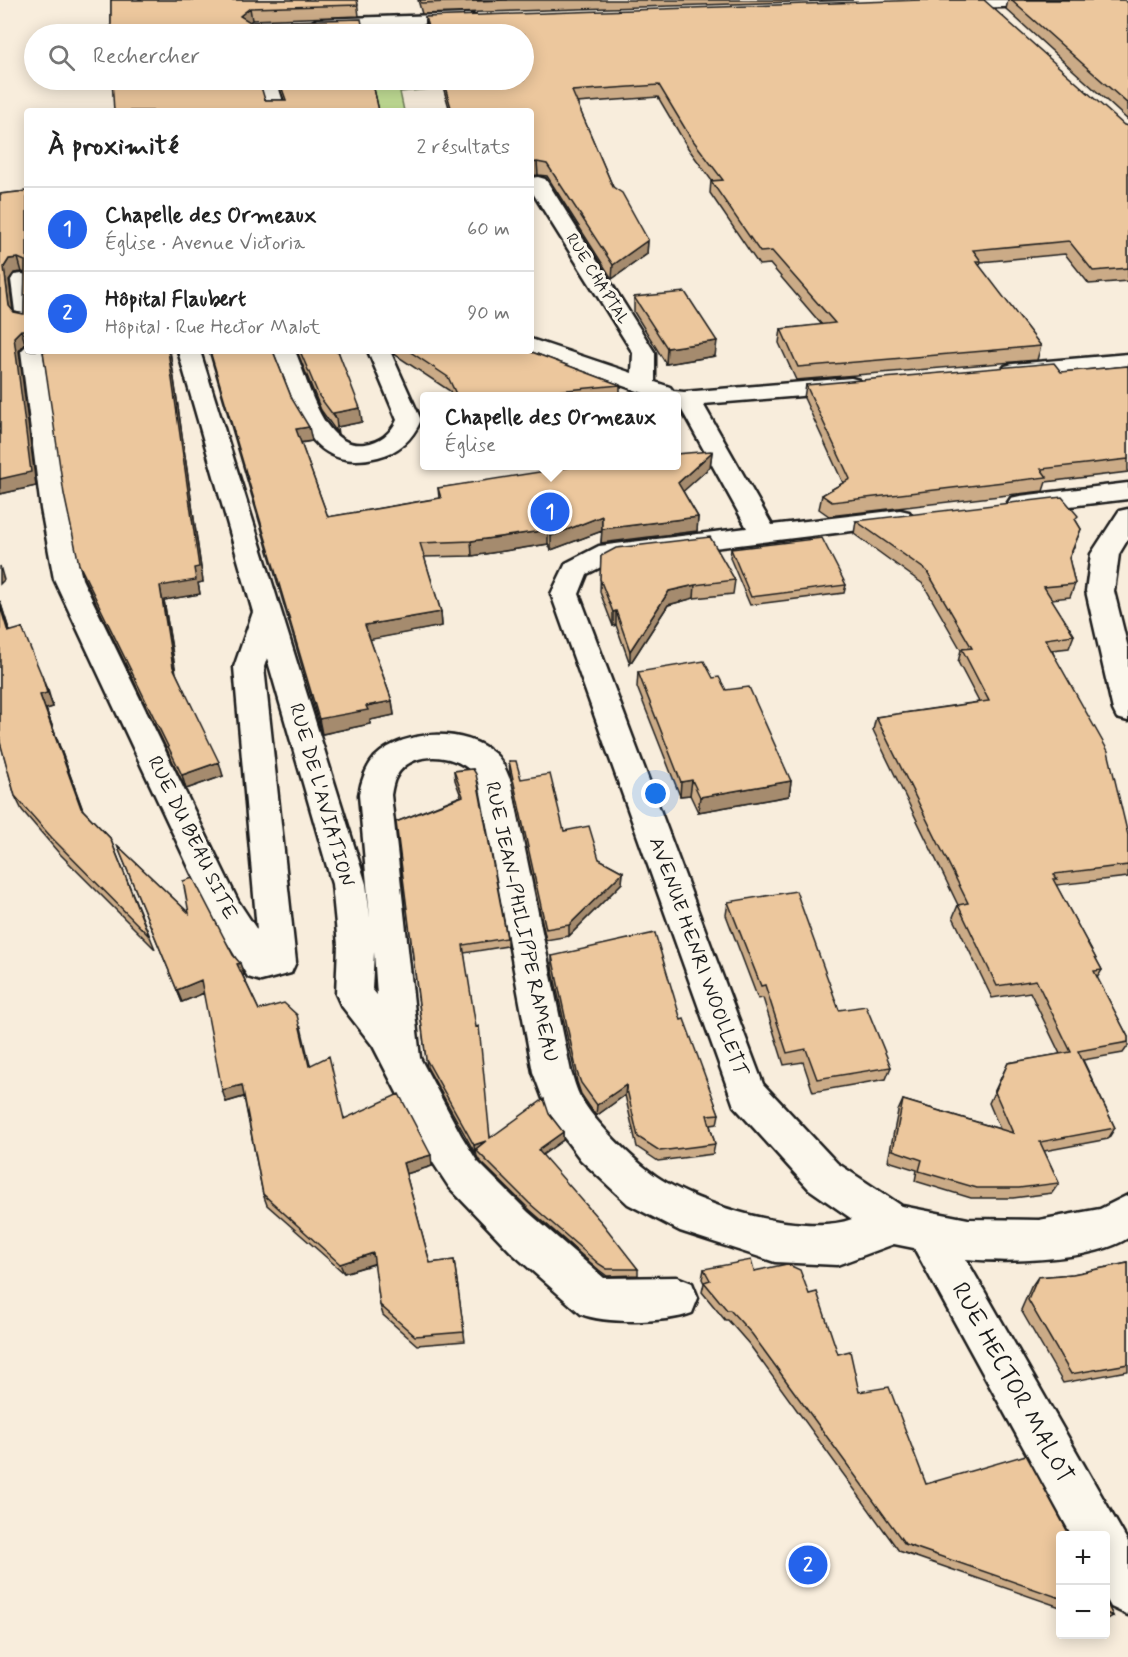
<!DOCTYPE html>
<html lang="fr">
<meta charset="utf-8">
<style>
:root{--surface:#fff;--page:#f2f2f2;--text:#222;--muted:#767676;--line:#e0e0e0;--accent:#2563eb}
body{margin:0;font-family:Mynerve,sans-serif;background:var(--page);color:var(--text)}
.controls{position:absolute;right:18px;bottom:18px;display:grid;overflow:hidden;border-radius:6px;box-shadow:0 3px 15px #0003}
.controls button{width:54px;height:54px;display:grid;place-items:center;padding:0;border:0;border-bottom:2px solid var(--line);background:var(--surface);color:var(--text);font:30px sans-serif}
.you{position:absolute;left:656px;top:794px;width:21px;height:21px;margin:-15px;border:4px solid #fff;border-radius:50%;background:#1a73e8;box-shadow:0 0 0 9px #1a73e833}
.badge{display:grid;place-items:center;width:39px;height:39px;border-radius:50%;background:var(--accent);color:#fff;font-size:20px;font-weight:700}
.pin{position:absolute;translate:-50% -50%;border:3px solid #fff;box-shadow:0 2px 6px #0006}
.popup{position:absolute;left:420px;top:392px;width:261px;height:78px;box-sizing:border-box;display:grid;place-content:center;border-radius:6px;background:var(--surface);filter:drop-shadow(0 2px 4px #0005);font-size:20px;white-space:nowrap;color:var(--muted)}
.popup b{font-size:22px;color:var(--text)}
.popup::after{content:'';position:absolute;left:50%;top:100%;margin-left:-12px;border:12px solid transparent;border-top-color:var(--surface)}
.list{margin:0;padding:0;list-style:none}
h2{display:flex;justify-content:space-between;align-items:center;height:78px;margin:0;padding:0 24px;font-size:26px}
h2 small{font-size:20px;font-weight:400;color:var(--muted)}
.list li{display:grid;grid-template-columns:39px 1fr auto;gap:18px;align-items:center;box-sizing:border-box;height:84px;padding:0 24px;border-top:2px solid var(--line)}
.list b{display:block;font-size:22px;white-space:nowrap}
.list p{margin:0;font-size:20px;white-space:nowrap;color:var(--muted)}
.list em{font-size:20px;font-style:normal;color:var(--muted)}
.icon{flex:none;width:33px;height:33px;fill:none;stroke:currentColor;stroke-width:2;stroke-linecap:round;stroke-linejoin:round}
.map{position:relative;flex:none;width:1128px;height:1657px;overflow:hidden}
.search{position:absolute;background:var(--surface);box-shadow:0 3px 15px #0003;left:24px;top:24px;width:510px;height:66px;display:flex;align-items:center;gap:15px;box-sizing:border-box;padding:0 21px;border-radius:33px;color:var(--muted);font-size:22px}
.panel{position:absolute;background:var(--surface);box-shadow:0 3px 15px #0003;left:24px;top:108px;width:510px;height:246px;border-radius:6px}
.map>svg:first-child{display:block}
.green{fill:#c1dd95;stroke:#6e7c58;stroke-width:1.5}
.lines{fill:none;stroke-linecap:round;stroke-linejoin:round}
.minor-casing{stroke:#1c1c1c;stroke-width:5}
.minor{fill:#fbf7ec;fill-rule:evenodd}
.wall{fill:#cbab87;stroke:#1c1c1c;stroke-width:1.5;fill-rule:evenodd}
.shaded-wall{fill:#a58b6e;stroke:#1c1c1c;stroke-width:1.5}
.building{fill:#ecc79d;stroke:#1c1c1c;stroke-width:1.5;fill-rule:evenodd}
.labels{text-anchor:middle;dominant-baseline:central;stroke-width:6;stroke-linejoin:round;paint-order:stroke}
.far-street-label{font-size:16px;fill:#1c1c1c;stroke:#fbf7ec}
.street-label{font-size:20px;fill:#1c1c1c;stroke:#fbf7ec}
.near-street-label{font-size:24px;fill:#1c1c1c;stroke:#fbf7ec}
</style>
<div class="map">
<svg width="1128" height="1657" viewBox="0 0 1128 1657">
<rect width="100%" height="100%" fill="#f8eddc"/>
<filter id="ink" filterUnits="userSpaceOnUse"><feTurbulence type="fractalNoise" baseFrequency=".0167" numOctaves="2"/><feDisplacementMap in="SourceGraphic" scale="12" xChannelSelector="R" yChannelSelector="G"/><feConvolveMatrix kernelMatrix="1 2 1 2 8 2 1 2 1" color-interpolation-filters="sRGB"/></filter>
<g filter="url(#ink)">
<path class="green" d="M 360,80 L 458,80 L 461,86 L 400,92 L 404,111 L 378,111 Z"/>
<g class="lines">
<defs>
<path id="minor" d="M 1071,0 L 1063,5 L 941,9 L 933,4 L 938,0 Z
M 469,14 L 475,16 L 477,19 L 475,22 L 317,29 L 309,24 L 317,19 Z
M 259,80 L 276,80 L 286,111 L 268,111 Z
M 538,177 L 545,179 L 548,183 L 655,353 L 655,382 L 670,387 L 673,391 L 684,392 L 851,378 L 859,380 L 863,385 L 859,390 L 851,392 L 703,404 L 772,525 L 900,510 L 909,512 L 913,518 L 909,524 L 615,560 L 587,574 L 579,594 L 763,1084 L 837,1163 L 902,1206 L 968,1219 L 1039,1220 L 1100,1209 L 1128,1195 L 1128,1238 C 1092,1261 1008,1263 966,1259 L 1128,1542 L 1128,1615 L 1111,1607 L 1106,1598 L 1106,1536 L 1072,1536 L 914,1248 L 894,1244 L 837,1265 L 775,1262 L 680,1231 L 628,1204 L 581,1160 L 551,1120 L 533,1072 L 479,782 C 467,754 412,746 396,777 C 393,782 392,789 391,795 L 420,1058 L 461,1135 L 477,1161 L 528,1212 L 604,1278 L 677,1277 L 692,1283 L 698,1298 L 692,1313 C 667,1323 605,1324 581,1314 L 512,1253 L 449,1187 L 432,1161 L 373,1046 L 341,1005 L 336,994 L 338,945 L 332,884 L 267,658 L 264,667 L 296,962 L 291,973 L 261,981 L 248,977 L 213,919 L 54,579 L 41,509 L 21,351 L 27,345 L 27,351 L 43,351 L 67,509 L 82,579 L 238,901 L 257,930 L 234,667 L 253,612 L 178,351 L 200,351 L 366,884 L 370,918 L 359,795 C 361,782 366,767 375,757 C 404,729 465,727 495,754 C 503,761 507,773 511,782 L 571,1072 C 574,1080 576,1090 581,1098 C 593,1121 634,1161 656,1176 C 699,1206 803,1237 852,1219 L 809,1189 L 734,1106 L 551,594 L 566,563 L 599,546 L 747,528 L 679,405 L 676,404 L 676,396 L 652,396 L 523,351 L 531,351 L 531,339 L 632,373 L 633,353 L 531,190 L 531,178 ZM 374,952 L 377,995 L 372,989 Z
M 22,274 L 27,275 L 27,326 L 19,324 L 16,319 L 11,280 L 14,275 Z
M 273,351 L 295,351 C 309,382 322,450 365,444 C 380,442 391,433 397,420 L 368,351 L 390,351 L 421,420 C 412,440 399,452 378,457 C 305,476 294,402 273,351 Z
M 1128,354 L 1128,368 L 1013,378 L 1005,376 L 1001,371 L 1005,366 L 1013,364 Z
M 1128,483 L 1128,499 L 1020,512 L 1011,510 L 1007,504 L 1011,498 L 1020,496 Z
M 1128,509 L 1128,539 L 1119,554 L 1114,591 L 1128,648 L 1128,721 L 1117,718 L 1113,710 L 1086,591 L 1091,554 L 1119,511 Z"/>
</defs>
<use href="#minor" class="minor-casing"/>
<use href="#minor" class="minor"/>
</g>
<path class="wall" d="M 111,0 L 357,0 L 359,16 L 252,20 L 111,34 Z
M 418,0 L 853,0 L 422,14 Z
M 1008,0 L 1124,0 L 1128,3 L 1128,120 L 1006,9 Z
M 425,17 L 1128,126 L 1128,281 L 1089,284 L 1065,254 L 981,262 L 979,266 L 1041,346 L 1037,360 L 796,380 L 779,343 L 781,329 L 822,325 L 770,264 L 759,265 L 710,193 L 711,181 L 712,181 L 688,148 L 658,97 L 577,103 L 613,187 L 648,240 L 647,254 L 612,279 L 547,176 L 538,175 L 531,176 L 531,111 L 450,111 L 441,80 L 524,80 L 524,34 L 428,34 L 426,28 Z
M 277,80 L 372,80 L 379,111 L 114,111 L 265,100 L 284,100 Z
M 27,191 L 27,343 L 25,343 L 19,351 L 36,486 L 0,494 L 0,194 ZM 22,272 L 25,273 L 24,314 L 14,312 L 13,311 L 9,280 L 14,273 Z
M 634,297 L 715,356 L 666,364 L 634,312 Z
M 43,351 L 170,351 L 203,582 L 198,583 L 200,594 L 164,600 L 176,673 L 223,776 L 186,789 L 84,578 L 79,564 Z
M 209,351 L 273,351 L 292,399 L 312,441 L 301,443 L 328,517 L 439,498 L 438,488 L 712,452 L 710,467 L 683,491 L 698,517 L 697,531 L 601,543 L 602,531 L 551,550 L 548,544 L 472,556 L 424,557 L 441,612 L 442,626 L 370,639 L 392,701 L 394,715 L 370,720 L 370,724 L 322,734 Z
M 297,351 L 338,351 L 362,422 L 337,427 L 338,434 L 321,410 Z
M 392,351 L 529,351 L 620,385 L 620,396 L 452,396 L 450,391 L 394,354 Z
M 1128,366 L 1128,472 L 1046,482 L 1043,491 L 829,516 L 819,509 L 822,495 L 843,483 L 804,398 L 806,385 L 1061,372 Z
M 856,521 L 1076,521 L 1081,529 L 1069,559 L 1075,584 L 1070,597 L 1051,599 L 1074,635 L 1069,648 L 1052,650 L 1128,835 L 1128,877 L 1056,885 L 1102,970 L 1097,978 L 1128,1037 L 1128,1046 L 1123,1053 L 1083,1060 L 1115,1128 L 1108,1139 L 1044,1151 L 1059,1183 L 1052,1193 L 1013,1198 L 971,1198 L 915,1181 L 917,1170 L 888,1161 L 898,1111 L 903,1100 L 1000,1129 L 989,1103 L 1008,1063 L 1060,1054 L 1030,992 L 992,998 L 953,917 L 958,905 L 873,730 L 876,717 L 979,702 L 958,662 L 961,650 L 923,584 L 854,534 Z
M 731,549 L 846,585 L 844,593 L 750,605 L 730,558 Z
M 601,556 L 735,580 L 733,594 L 694,598 L 668,605 L 630,664 L 616,625 L 613,626 L 600,592 Z
M 0,601 L 10,632 L 48,690 L 53,707 L 46,709 L 83,810 L 110,838 L 155,949 L 58,852 L 22,810 L 15,796 L 2,748 L 0,747 Z
M 638,672 L 713,678 L 726,690 L 791,781 L 789,796 L 698,812 L 690,795 L 680,796 L 637,687 Z
M 509,761 L 521,779 L 564,831 L 599,859 L 623,872 L 622,883 L 569,936 L 546,940 L 510,773 Z
M 473,769 L 507,938 L 507,946 L 464,953 L 490,1138 L 549,1114 L 563,1132 L 563,1140 L 542,1155 L 638,1269 L 638,1275 L 607,1276 L 599,1270 L 530,1210 L 479,1160 L 477,1156 L 476,1152 L 475,1153 L 427,1067 L 396,822 L 461,796 L 455,780 L 454,771 Z
M 117,845 L 233,955 L 244,975 L 243,976 L 259,1010 L 301,1027 L 310,1065 L 345,1119 L 432,1166 L 406,1174 L 430,1263 L 454,1260 L 465,1341 L 417,1345 L 383,1315 L 380,1305 L 375,1264 L 344,1273 L 267,1205 L 263,1194 L 244,1097 L 226,1102 L 204,993 L 182,1002 Z
M 728,902 L 839,1010 L 891,1067 L 886,1079 L 813,1092 L 803,1062 L 784,1065 L 763,998 L 758,999 L 726,915 Z
M 552,956 L 681,1020 L 719,1114 L 717,1124 L 710,1125 L 715,1144 L 713,1154 L 658,1161 L 637,1147 L 625,1095 L 596,1116 L 581,1094 L 577,1082 L 552,967 Z
M 1128,1263 L 1128,1371 L 1063,1383 L 1021,1310 L 1031,1287 L 1038,1277 L 1073,1274 Z
M 704,1269 L 754,1271 L 809,1294 L 838,1354 L 859,1392 L 926,1484 L 1060,1536 L 1060,1607 L 899,1551 L 749,1344 L 728,1320 L 725,1320 L 702,1292 L 704,1283 L 702,1279 Z
M 1106,1602 L 1113,1616 L 1106,1620 Z"/>
<path class="shaded-wall" d="M 250,8 L 252,20 L 242,28 L 240,16 Z
M 537,162 L 538,175 L 531,176 L 531,163 Z
M 648,240 L 647,254 L 612,279 L 613,265 Z
M 18,258 L 22,272 L 14,273 L 9,280 L 14,319 L 9,306 L 4,267 L 9,259 Z
M 21,330 L 25,343 L 19,351 L 36,486 L 0,494 L 0,479 L 14,337 Z
M 717,341 L 715,356 L 666,364 L 667,348 Z
M 168,351 L 170,351 L 203,582 L 198,583 L 200,594 L 164,600 L 177,681 L 173,667 L 160,586 L 194,568 Z
M 360,408 L 362,422 L 337,427 L 336,419 L 333,413 Z
M 309,427 L 312,441 L 298,443 L 296,429 Z
M 712,452 L 710,467 L 677,497 L 678,483 Z
M 602,516 L 602,531 L 551,550 L 551,536 Z
M 698,517 L 697,531 L 601,543 L 602,529 Z
M 548,530 L 548,544 L 472,556 L 471,541 Z
M 0,566 L 4,580 L 0,584 Z
M 695,585 L 694,598 L 668,605 L 630,664 L 630,651 L 669,591 Z
M 0,601 L 14,647 L 8,632 L 0,606 Z
M 616,611 L 616,625 L 613,626 L 613,612 Z
M 441,612 L 442,626 L 368,640 L 365,625 Z
M 42,676 L 53,707 L 46,709 L 87,822 L 81,808 L 40,695 Z
M 392,701 L 394,715 L 370,720 L 370,724 L 322,734 L 319,719 L 366,706 Z
M 219,762 L 223,776 L 186,789 L 182,775 Z
M 692,780 L 690,795 L 680,796 L 681,782 Z
M 791,781 L 789,796 L 698,812 L 700,797 Z
M 623,872 L 622,883 L 569,936 L 569,925 Z
M 240,963 L 244,975 L 241,976 L 237,964 Z
M 201,980 L 206,992 L 182,1002 L 177,990 Z
M 242,1085 L 246,1096 L 226,1102 L 222,1090 Z
M 626,1085 L 625,1095 L 596,1116 L 597,1105 Z
M 563,1132 L 563,1140 L 538,1158 L 538,1150 Z
M 486,1141 L 476,1149 L 476,1152 L 475,1153 L 474,1145 Z
M 431,1155 L 432,1166 L 406,1174 L 403,1163 Z
M 373,1253 L 376,1263 L 344,1273 L 340,1264 Z"/>
<path class="building" d="M 111,0 L 357,0 L 358,5 L 250,8 L 240,16 L 250,22 L 361,19 L 364,34 L 111,34 Z
M 420,0 L 508,0 L 421,3 Z
M 921,0 L 984,0 L 1124,125 L 1128,126 L 1128,268 L 1093,271 L 1069,241 L 973,250 L 981,261 L 976,261 L 1041,346 L 798,367 L 781,329 L 835,323 L 772,251 L 760,252 L 711,181 L 723,180 L 689,135 L 659,85 L 572,91 L 613,187 L 622,193 L 648,240 L 613,265 L 547,164 L 537,162 L 531,163 L 531,111 L 452,111 L 443,80 L 524,80 L 524,34 L 430,34 L 425,17 Z
M 1011,0 L 1124,0 L 1128,3 L 1128,104 Z
M 112,80 L 259,80 L 265,100 L 286,100 L 279,80 L 372,80 L 379,111 L 114,111 Z
M 27,191 L 27,335 L 25,335 L 24,330 L 21,330 L 14,337 L 31,472 L 0,479 L 0,194 ZM 18,258 L 25,261 L 24,314 L 14,312 L 9,306 L 4,267 L 9,259 Z
M 685,292 L 717,341 L 667,348 L 634,297 Z
M 43,351 L 168,351 L 199,567 L 194,568 L 196,580 L 160,586 L 173,667 L 219,762 L 182,775 L 79,564 L 64,494 Z
M 210,351 L 273,351 L 292,399 L 309,427 L 296,429 L 328,517 L 441,498 L 438,488 L 584,465 L 676,465 L 676,454 L 711,451 L 712,452 L 678,483 L 698,517 L 602,529 L 602,516 L 551,536 L 548,530 L 471,541 L 420,543 L 441,612 L 365,625 L 392,701 L 366,706 L 368,710 L 319,719 Z
M 300,351 L 338,351 L 360,408 L 333,413 L 336,419 L 319,396 Z
M 409,351 L 529,351 L 620,385 L 504,396 L 481,396 L 480,395 L 472,396 L 457,396 L 448,377 Z
M 1054,363 L 1061,372 L 1128,366 L 1128,459 L 1041,469 L 1047,477 L 832,502 L 822,495 L 850,479 L 806,385 Z
M 1062,497 L 1078,516 L 1075,519 L 1081,529 L 1069,558 L 1075,584 L 1044,587 L 1074,635 L 1045,639 L 1108,751 L 1128,835 L 1128,865 L 1054,874 L 1057,879 L 1053,879 L 1102,970 L 1094,971 L 1128,1037 L 1128,1042 L 1078,1051 L 1115,1128 L 1040,1142 L 1059,1183 L 1019,1188 L 977,1188 L 919,1171 L 922,1160 L 893,1150 L 903,1100 L 1013,1133 L 995,1092 L 1008,1063 L 1071,1052 L 1036,980 L 997,986 L 958,905 L 968,903 L 876,717 L 989,701 L 962,649 L 972,648 L 927,571 L 856,521 Z
M 710,537 L 735,580 L 695,585 L 669,591 L 630,651 L 616,611 L 613,612 L 600,579 L 601,556 L 616,548 Z
M 822,538 L 846,585 L 751,597 L 731,549 Z
M 0,606 L 8,632 L 22,628 L 42,676 L 47,693 L 40,695 L 81,808 L 110,838 L 149,936 L 52,838 L 15,796 L 0,742 Z
M 704,661 L 713,678 L 719,677 L 726,690 L 749,687 L 791,781 L 700,797 L 692,780 L 681,782 L 638,672 Z
M 509,761 L 516,761 L 521,779 L 550,774 L 564,831 L 589,826 L 599,859 L 623,872 L 569,925 L 546,929 Z
M 473,769 L 476,774 L 507,938 L 463,945 L 476,1027 L 479,1026 L 490,1138 L 544,1099 L 549,1114 L 563,1132 L 538,1150 L 603,1224 L 638,1269 L 607,1269 L 599,1264 L 529,1203 L 478,1152 L 476,1149 L 486,1141 L 474,1145 L 426,1059 L 396,822 L 463,796 L 454,771 Z
M 117,845 L 189,913 L 183,881 L 193,878 L 233,955 L 240,963 L 237,964 L 259,1010 L 284,1003 L 297,1015 L 309,1066 L 329,1056 L 344,1119 L 399,1094 L 431,1155 L 403,1163 L 430,1263 L 454,1260 L 464,1332 L 415,1336 L 380,1305 L 373,1253 L 340,1264 L 263,1194 L 242,1085 L 222,1090 L 201,980 L 177,990 Z
M 796,891 L 839,1010 L 866,1006 L 891,1067 L 817,1079 L 806,1049 L 787,1053 L 765,985 L 761,986 L 728,902 Z
M 655,933 L 681,1020 L 684,1019 L 719,1114 L 707,1115 L 715,1144 L 660,1151 L 638,1137 L 626,1085 L 597,1105 L 581,1083 L 577,1072 L 552,956 Z
M 751,1260 L 754,1271 L 787,1264 L 800,1270 L 809,1294 L 817,1292 L 838,1354 L 850,1351 L 859,1392 L 889,1387 L 926,1484 L 1026,1455 L 1070,1536 L 1060,1536 L 1060,1598 L 905,1544 L 752,1334 L 730,1310 L 727,1310 L 704,1282 L 710,1280 L 704,1269 Z
M 1128,1263 L 1128,1364 L 1071,1374 L 1028,1300 L 1038,1277 L 1073,1274 Z
M 1106,1602 L 1113,1616 L 1106,1613 Z"/>
</g>
<g class="labels">
<g class="far-street-label">
<text transform="translate(597 279) rotate(58)">RUE CHAPTAL</text>
</g>
<g class="street-label">
<text transform="translate(321 795) rotate(74)">RUE DE L'AVIATION</text>
<text transform="translate(192 838) rotate(64)">RUE DU BEAU SITE</text>
<text transform="translate(521 922) rotate(78)">RUE JEAN-PHILIPPE RAMEAU</text>
<text transform="translate(698 957) rotate(70)">AVENUE HENRI WOOLLETT</text>
</g>
<g class="near-street-label">
<text transform="translate(1012 1383) rotate(61)">RUE HECTOR MALOT</text>
</g>
</g>
</svg>
<div class="controls">
<button>+</button>
<button>−</button>
</div>
<div class="you"></div>
<div class="pin badge" style="left:550px;top:512px">1</div>
<div class="popup"><b>Chapelle des Ormeaux</b>Église</div>
<div class="pin badge" style="left:808px;top:1565px">2</div>
<div class="search"><svg class="icon" aria-label="search" viewBox="0 0 24 24"><circle cx="10" cy="10" r="6"/><path d="M15 15l6 6"/></svg>Rechercher</div>
<section class="panel">
<h2>À proximité<small>2 résultats</small></h2>
<ul class="list">
<li><span class="badge">1</span><div><b>Chapelle des Ormeaux</b><p>Église · Avenue Victoria</p></div><em>60 m</em></li>
<li><span class="badge">2</span><div><b>Hôpital Flaubert</b><p>Hôpital · Rue Hector Malot</p></div><em>90 m</em></li>
</ul>
</section>
</div>
